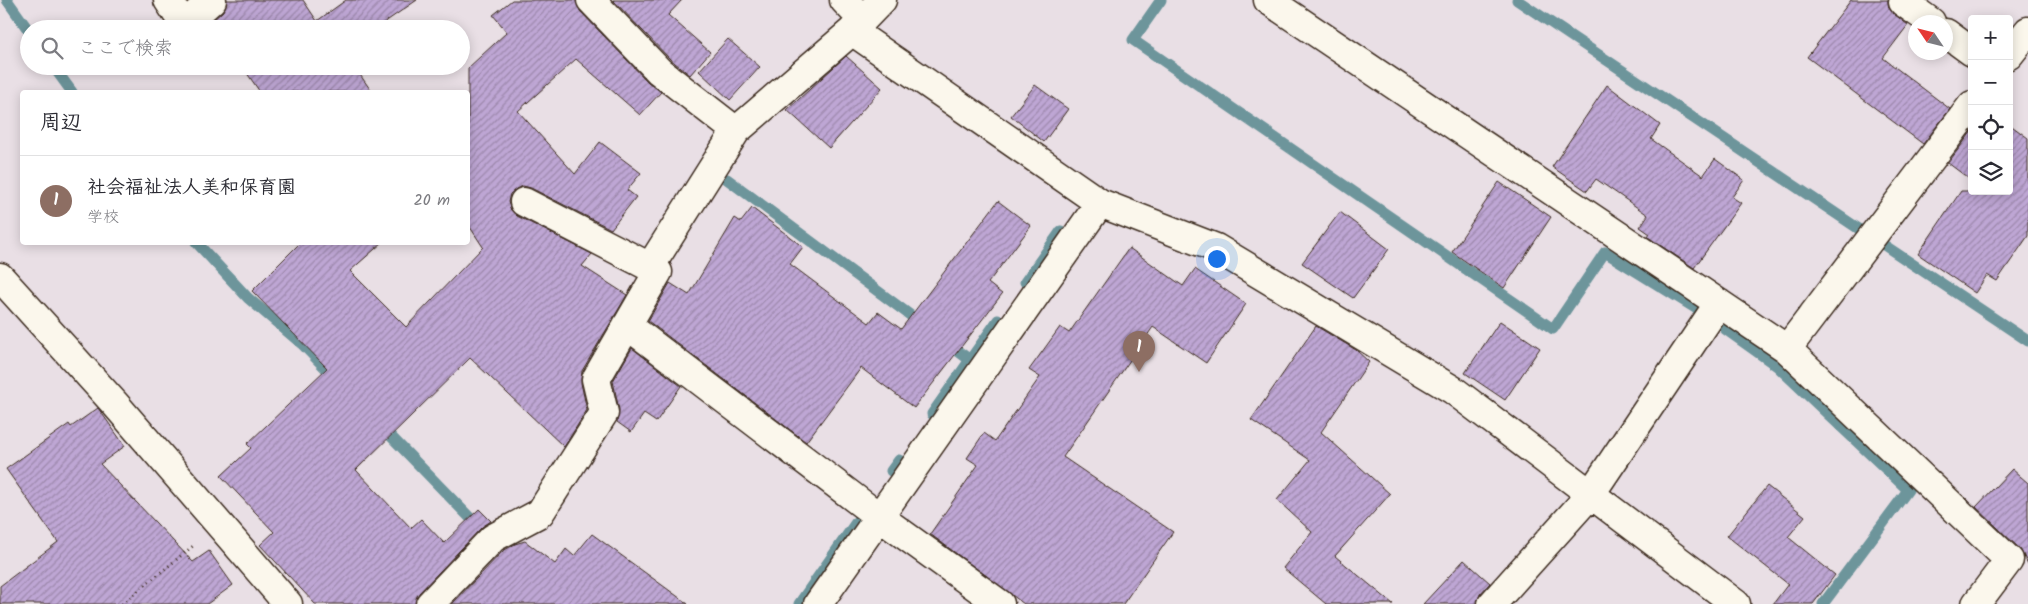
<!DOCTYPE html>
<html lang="ja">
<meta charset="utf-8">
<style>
:root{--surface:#fff;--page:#f7f7f7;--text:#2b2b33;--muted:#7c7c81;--line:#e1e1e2;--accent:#1f6fb2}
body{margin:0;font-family:Kalam,"Klee One",sans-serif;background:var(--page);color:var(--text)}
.controls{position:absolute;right:15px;top:15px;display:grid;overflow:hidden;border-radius:5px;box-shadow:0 2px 12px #0003}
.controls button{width:45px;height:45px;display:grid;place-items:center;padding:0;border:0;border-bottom:1px solid var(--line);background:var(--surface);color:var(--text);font:25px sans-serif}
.compass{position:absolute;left:1908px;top:15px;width:45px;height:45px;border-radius:50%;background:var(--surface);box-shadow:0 2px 12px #0003;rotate:305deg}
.you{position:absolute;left:1216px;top:258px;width:18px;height:18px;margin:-12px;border:4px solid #fff;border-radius:50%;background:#1a73e8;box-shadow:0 0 0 8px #1a73e833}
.badge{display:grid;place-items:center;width:32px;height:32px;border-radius:50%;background:var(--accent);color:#fff;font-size:16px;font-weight:700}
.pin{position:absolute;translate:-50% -41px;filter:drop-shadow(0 1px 2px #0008)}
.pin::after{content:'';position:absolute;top:26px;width:18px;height:15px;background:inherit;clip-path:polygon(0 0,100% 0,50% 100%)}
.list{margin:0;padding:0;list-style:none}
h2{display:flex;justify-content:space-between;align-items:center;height:65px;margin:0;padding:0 20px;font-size:21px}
h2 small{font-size:16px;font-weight:400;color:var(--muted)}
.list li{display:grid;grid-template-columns:32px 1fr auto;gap:15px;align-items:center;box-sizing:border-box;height:90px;padding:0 20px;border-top:1px solid var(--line)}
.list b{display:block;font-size:19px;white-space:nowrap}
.list p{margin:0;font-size:16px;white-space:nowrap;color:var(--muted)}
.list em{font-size:16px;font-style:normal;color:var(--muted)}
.icon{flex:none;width:28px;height:28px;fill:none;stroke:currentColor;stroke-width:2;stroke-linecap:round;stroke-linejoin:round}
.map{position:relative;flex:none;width:2028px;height:604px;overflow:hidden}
.search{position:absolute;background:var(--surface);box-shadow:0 2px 12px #0003;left:20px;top:20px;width:450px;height:55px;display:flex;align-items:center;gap:12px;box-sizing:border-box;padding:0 18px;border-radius:28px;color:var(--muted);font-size:19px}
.panel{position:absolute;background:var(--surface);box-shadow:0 2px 12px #0003;left:20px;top:90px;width:450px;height:155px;border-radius:5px}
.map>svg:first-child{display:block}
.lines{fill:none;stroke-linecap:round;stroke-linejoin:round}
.stream{stroke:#6d959b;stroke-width:11}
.building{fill:url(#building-hatch);stroke:#3b2a1e}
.minor-casing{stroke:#3b2a1e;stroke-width:31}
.path{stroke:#3b2a1e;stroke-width:3;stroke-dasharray:1 4;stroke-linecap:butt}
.minor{stroke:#fbf7ec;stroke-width:28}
</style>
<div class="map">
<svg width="2028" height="604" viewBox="0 0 2028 604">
<defs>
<pattern id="building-hatch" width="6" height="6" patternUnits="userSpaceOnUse" patternTransform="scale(1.25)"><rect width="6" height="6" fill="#bea6d4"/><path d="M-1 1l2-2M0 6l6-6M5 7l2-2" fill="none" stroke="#9c87ab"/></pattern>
</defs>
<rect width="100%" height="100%" fill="#e9dfe5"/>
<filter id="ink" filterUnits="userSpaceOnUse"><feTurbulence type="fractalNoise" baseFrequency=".02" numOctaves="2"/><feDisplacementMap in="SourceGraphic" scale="10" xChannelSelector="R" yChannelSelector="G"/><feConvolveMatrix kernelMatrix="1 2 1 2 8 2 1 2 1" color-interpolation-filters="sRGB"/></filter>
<g filter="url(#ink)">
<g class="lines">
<path class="stream" d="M 7,0 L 29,31
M 1161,0 L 1133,40 L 1553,329 L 1605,252 L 1697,309
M 1517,0 L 1862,231
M 53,66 L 72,92
M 727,179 L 922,324
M 196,242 L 248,298 L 302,344 L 336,379
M 1881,243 L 2028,341
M 1025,282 L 1061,231
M 1725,329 L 1777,366 L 1908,490 L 1823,604
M 947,343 L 970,360
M 932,414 L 998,320
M 380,425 L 478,526 L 476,528
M 891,471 L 899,460
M 799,604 L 857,521"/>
</g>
<path class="building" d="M 227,0 L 303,0 L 317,21 L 346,0 L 417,0 L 375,29 L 216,29 L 211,22 L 223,11 Z
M 512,0 L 576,0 L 580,11 L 648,82 L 661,92 L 640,115 L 576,59 L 518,111 L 575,174 L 600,142 L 641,173 L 627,190 L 636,197 L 611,229 L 531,188 L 523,186 L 516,189 L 510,194 L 508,202 L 511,210 L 517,216 L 592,254 L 582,266 L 627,295 L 582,371 L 581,383 L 587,410 L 564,447 L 470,358 L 356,470 L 411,528 L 421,519 L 444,543 L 479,509 L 491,521 L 482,527 L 419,593 L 415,604 L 315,604 L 260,545 L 274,532 L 221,476 L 251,448 L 247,444 L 327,368 L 252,291 L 301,242 L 383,242 L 350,271 L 406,327 L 483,247 L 468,224 L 468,68 L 507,32 L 493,15 Z
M 613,0 L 682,0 L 668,15 L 710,52 L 690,75 L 670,59 Z
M 1851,0 L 1888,0 L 1889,8 L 1894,14 L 1908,25 L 1883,58 L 1950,109 L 1923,144 L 1807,57 Z
M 728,39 L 760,67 L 730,100 L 699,71 Z
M 846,56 L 882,88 L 829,148 L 787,110 Z
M 242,66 L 354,66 L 372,92 L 260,92 Z
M 1035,85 L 1068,109 L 1044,142 L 1011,116 Z
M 1607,85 L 1660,125 L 1651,139 L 1703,176 L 1715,159 L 1744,180 L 1732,197 L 1741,203 L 1694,268 L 1648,237 L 1650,234 L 1640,227 L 1648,215 L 1596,179 L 1587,191 L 1552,167 Z
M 2009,124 L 2028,138 L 2028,236 L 1997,281 L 1987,275 L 1975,293 L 1918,254 L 1961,191 L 2009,191 Z
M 1972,131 L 1972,181 L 1948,163 Z
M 1499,182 L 1551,217 L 1504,288 L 1452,252 Z
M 998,201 L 1031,226 L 988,283 L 1002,294 L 914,408 L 861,368 L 806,442 L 648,321 L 670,283 L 689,295 L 735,218 L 741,222 L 752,208 L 803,247 L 790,264 L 869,323 L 878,312 L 901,329 Z
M 1340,212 L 1389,249 L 1353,298 L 1302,263 Z
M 1129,248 L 1183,286 L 1195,269 L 1246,304 L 1206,363 L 1153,327 L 1063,457 L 1173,532 L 1123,604 L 1024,604 L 930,534 L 978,465 L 967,458 L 984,433 L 995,441 L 1040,377 L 1029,370 L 1060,327 L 1069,333 Z
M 1500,321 L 1540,348 L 1505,400 L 1465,373 Z
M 1316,326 L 1356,350 L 1369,362 L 1321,432 L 1390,494 L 1335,556 L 1393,604 L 1326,604 L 1283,568 L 1312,532 L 1277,500 L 1310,460 L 1251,420 Z
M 632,348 L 681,386 L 656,422 L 644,414 L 631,432 L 617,422 L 619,410 L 613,381 Z
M 98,408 L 125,446 L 100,464 L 193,562 L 209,551 L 233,585 L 207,604 L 0,604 L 0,586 L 58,542 L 6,469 L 69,424 L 71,427 Z
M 2012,469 L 2028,483 L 2028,564 L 2020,549 L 1976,507 Z
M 1767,486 L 1805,516 L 1788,537 L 1835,575 L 1813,604 L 1773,604 L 1788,584 L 1727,536 Z
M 592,534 L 688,604 L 452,604 L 503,551 L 515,544 L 525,541 L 555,564 L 566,549 L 574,556 Z
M 1464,560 L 1490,583 L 1480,594 L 1477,604 L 1423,604 Z"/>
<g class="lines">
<defs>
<path id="minor" d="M 168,0 L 187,29
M 591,0 L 659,71 L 736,131
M 844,0 L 863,20
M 1268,0 L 1787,349 L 2009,560 L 1976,604
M 1903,2 L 1931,22
M 184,25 L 212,0
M 852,31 L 1100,203 L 1216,248 L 1453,390 L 1736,604
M 1946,33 L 1972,52
M 2009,55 L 2028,31
M 524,202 L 650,267
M 0,277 L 116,405 L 288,604
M 627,325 L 878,516 L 1000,604
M 1787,349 L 1972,105
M 430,604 L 493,538 L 540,513 L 604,413 L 596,379 L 658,272 L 650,267 L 736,131 L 852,31 L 882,0
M 818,604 L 1100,203
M 1492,604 L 1590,495 L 1719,303"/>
</defs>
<use href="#minor" class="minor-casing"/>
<path class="path" d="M 122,604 L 193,546"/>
<use href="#minor" class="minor"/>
</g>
</g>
</svg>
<div class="controls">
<button>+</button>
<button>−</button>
<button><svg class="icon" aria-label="locate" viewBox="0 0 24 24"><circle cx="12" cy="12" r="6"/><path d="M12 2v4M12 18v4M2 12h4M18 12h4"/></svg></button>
<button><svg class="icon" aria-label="layers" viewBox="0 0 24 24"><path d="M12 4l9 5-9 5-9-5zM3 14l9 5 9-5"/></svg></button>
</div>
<svg class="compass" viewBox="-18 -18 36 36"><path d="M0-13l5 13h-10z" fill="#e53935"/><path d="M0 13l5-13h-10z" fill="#7c7c81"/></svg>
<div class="you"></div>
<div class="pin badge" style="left:1139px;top:372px;background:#8d6e63">1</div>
<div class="search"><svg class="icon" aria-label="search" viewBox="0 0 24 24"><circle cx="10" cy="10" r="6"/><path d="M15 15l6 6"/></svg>ここで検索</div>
<section class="panel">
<h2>周辺<small></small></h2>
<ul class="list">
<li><span class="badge" style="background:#8d6e63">1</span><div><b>社会福祉法人美和保育園</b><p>学校</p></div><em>20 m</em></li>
</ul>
</section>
</div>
